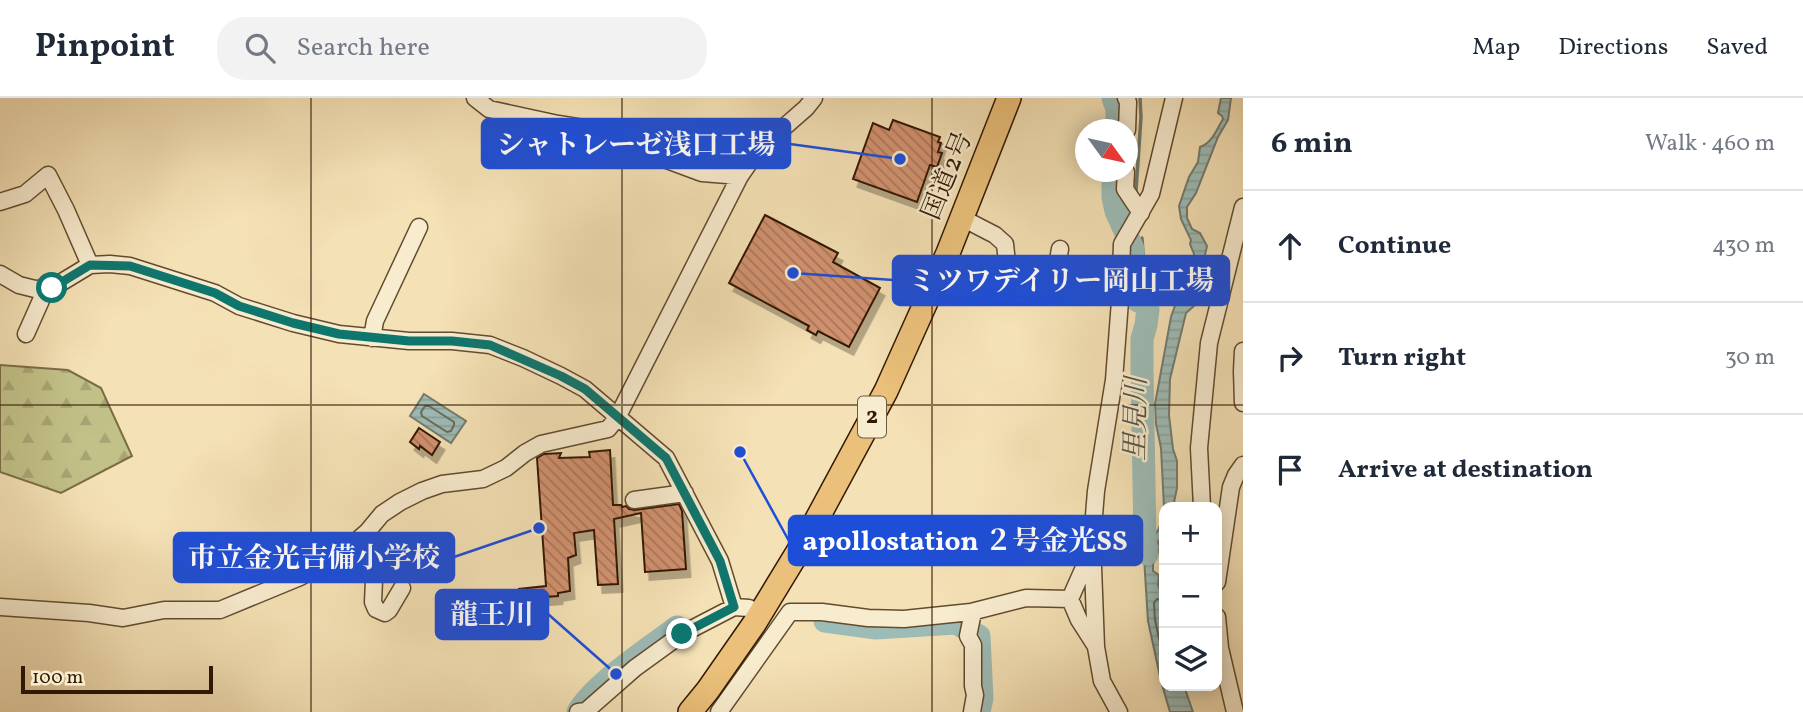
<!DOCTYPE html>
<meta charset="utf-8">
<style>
:root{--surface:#fff;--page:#f2f2f3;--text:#1f2937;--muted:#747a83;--line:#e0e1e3}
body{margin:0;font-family:Vollkorn,"Noto Serif JP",serif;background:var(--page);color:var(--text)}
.controls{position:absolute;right:21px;bottom:21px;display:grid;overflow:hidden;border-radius:14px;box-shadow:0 4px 18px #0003}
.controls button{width:63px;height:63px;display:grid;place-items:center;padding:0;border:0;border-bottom:2px solid var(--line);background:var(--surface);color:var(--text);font:35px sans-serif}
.compass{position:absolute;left:1075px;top:21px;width:63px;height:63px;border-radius:50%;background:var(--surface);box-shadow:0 4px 18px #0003;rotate:123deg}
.scale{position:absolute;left:21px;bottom:18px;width:192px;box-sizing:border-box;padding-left:7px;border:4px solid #321904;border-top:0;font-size:19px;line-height:24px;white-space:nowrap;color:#321904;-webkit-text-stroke:5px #f8eccf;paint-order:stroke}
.stop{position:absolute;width:21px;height:21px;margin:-16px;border:5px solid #0f766e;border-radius:50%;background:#fff}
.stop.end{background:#0f766e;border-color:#fff;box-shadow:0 2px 7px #0008}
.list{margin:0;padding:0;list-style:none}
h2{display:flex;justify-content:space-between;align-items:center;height:91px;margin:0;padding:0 28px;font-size:30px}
h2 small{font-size:23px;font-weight:400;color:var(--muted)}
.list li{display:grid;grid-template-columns:46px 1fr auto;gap:21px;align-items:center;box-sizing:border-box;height:112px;padding:0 28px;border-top:2px solid var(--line)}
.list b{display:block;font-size:26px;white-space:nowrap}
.list em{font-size:23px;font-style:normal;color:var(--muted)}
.icon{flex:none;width:38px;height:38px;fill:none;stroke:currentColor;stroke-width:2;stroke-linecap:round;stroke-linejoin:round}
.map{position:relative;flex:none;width:1243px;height:614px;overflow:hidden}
header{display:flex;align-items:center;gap:42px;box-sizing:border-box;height:98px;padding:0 35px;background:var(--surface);border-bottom:2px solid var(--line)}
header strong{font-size:33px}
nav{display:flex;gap:38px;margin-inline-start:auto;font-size:24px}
.search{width:490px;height:63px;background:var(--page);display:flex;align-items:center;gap:18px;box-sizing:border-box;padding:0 24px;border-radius:28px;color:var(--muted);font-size:26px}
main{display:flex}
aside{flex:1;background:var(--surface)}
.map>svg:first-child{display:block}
.forest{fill:url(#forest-firs);stroke:#7a6d46;stroke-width:2}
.water{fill:url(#water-rules);stroke:#737b6f;stroke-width:2}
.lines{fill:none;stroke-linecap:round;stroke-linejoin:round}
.shore{stroke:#686a5d;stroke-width:2}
.stream{stroke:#737b6f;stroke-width:3.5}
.river{stroke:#9ebcb6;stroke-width:23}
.building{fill:url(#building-back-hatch);stroke:#321904;stroke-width:2;filter:url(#shadow)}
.minor-casing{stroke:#624b30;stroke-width:19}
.highway-casing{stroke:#321904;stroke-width:26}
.minor{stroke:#f8eccf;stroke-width:16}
.highway{stroke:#eac07a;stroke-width:23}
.route{stroke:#0f766e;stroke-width:9}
.grid{fill:none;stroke:#321904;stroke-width:2;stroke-opacity:0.55}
.labels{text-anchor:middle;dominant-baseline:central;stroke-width:5;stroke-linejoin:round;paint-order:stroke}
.shield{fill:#f8eccf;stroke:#6d5841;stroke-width:2}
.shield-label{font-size:24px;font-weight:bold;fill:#321904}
.street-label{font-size:26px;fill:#321904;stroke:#f8eccf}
.water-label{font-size:28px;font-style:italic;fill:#585242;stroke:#f8eccf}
.leader{fill:none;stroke:#1d4ed8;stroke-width:2.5}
.callout-dot{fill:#1d4ed8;stroke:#f8eccf;stroke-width:2.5}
.callout{fill:#1d4ed8;stroke:#1d4ed8;stroke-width:2.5}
.callout-label{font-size:28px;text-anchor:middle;font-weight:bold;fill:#fff}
</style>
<header>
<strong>Pinpoint</strong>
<div class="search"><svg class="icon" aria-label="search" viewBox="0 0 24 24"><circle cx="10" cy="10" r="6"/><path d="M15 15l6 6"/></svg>Search here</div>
<nav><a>Map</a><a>Directions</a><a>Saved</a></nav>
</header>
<main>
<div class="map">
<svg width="1243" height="614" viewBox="0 0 1243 614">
<defs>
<pattern id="forest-firs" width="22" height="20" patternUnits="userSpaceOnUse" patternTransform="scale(1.75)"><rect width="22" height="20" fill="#c2c188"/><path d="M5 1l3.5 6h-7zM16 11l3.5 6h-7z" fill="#a7a574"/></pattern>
<pattern id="water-rules" width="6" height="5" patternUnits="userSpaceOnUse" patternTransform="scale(1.75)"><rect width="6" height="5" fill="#9ebcb6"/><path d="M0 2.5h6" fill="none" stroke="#89a19b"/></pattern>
<pattern id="building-back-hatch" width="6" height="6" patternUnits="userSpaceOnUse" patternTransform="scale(1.75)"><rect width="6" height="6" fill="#d29270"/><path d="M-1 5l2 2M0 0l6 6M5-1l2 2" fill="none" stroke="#ab765a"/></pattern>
<filter id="shadow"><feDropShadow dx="4.5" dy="8" stdDeviation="0" flood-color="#0004"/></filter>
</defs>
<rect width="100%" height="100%" fill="#f4e1b5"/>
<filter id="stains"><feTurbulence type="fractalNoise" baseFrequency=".00286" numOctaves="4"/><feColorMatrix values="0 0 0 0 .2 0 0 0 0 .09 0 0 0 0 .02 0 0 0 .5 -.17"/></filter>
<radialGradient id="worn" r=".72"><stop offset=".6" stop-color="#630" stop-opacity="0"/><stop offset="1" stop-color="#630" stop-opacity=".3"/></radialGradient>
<path class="forest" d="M 0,267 L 68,272 L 101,290 L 132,358 L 61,395 L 0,374 Z"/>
<path class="water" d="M 1221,0 L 1231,0 L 1228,22 L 1218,39 L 1196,95 L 1187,109 L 1187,120 L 1192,131 L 1200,135 L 1207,148 L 1194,208 L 1186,215 L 1170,281 L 1169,317 L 1173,351 L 1177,363 L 1177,390 L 1173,409 L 1164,409 L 1161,350 L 1156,326 L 1155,306 L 1171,219 L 1188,171 L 1194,165 L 1194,156 L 1190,146 L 1191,142 L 1181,121 L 1179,108 L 1189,79 L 1198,64 L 1200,49 C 1212,45 1217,31 1223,21 L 1222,18 L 1218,15 Z
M 424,296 L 466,323 L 451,345 L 410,318 Z
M 1164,410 L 1164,439 L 1158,444 L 1160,450 L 1153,466 L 1153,473 L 1159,477 L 1158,487 L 1164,504 L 1164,588 L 1184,588 L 1193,614 L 1170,614 L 1161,583 L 1148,523 L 1143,443 L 1147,443 C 1162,433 1160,426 1164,410 Z"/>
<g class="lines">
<path class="shore" d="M 425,308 L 429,308 L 454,324 L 454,327 L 451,333 L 447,334 L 422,318 L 421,314 Z
M 1164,502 L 1157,501 L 1154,505 L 1155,522 L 1164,563"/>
<path class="stream" d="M 1136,93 L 1141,19 L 1140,0
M 1142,140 L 1146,203"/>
<path class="river" d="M 1113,0 L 1117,11 L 1117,32
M 1113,74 L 1113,99 L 1116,113 L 1133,151 L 1134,196 L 1138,203 L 1141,204 L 1146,203 L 1148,211 L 1146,227 L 1142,241 L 1142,271 L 1145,443 L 1147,456
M 825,523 L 876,530 L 956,525 L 979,538 L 982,600 L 979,614
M 578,614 C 594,586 649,550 677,529"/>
</g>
<path class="building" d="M 893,22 L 940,39 L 938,44 L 941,45 L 938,54 L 942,55 L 937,69 L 930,67 L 917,104 L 853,81 L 873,25 L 889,32 Z
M 765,117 L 838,155 L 833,164 L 880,190 L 849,249 L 818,233 L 816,237 L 807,232 L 809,228 L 729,185 Z
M 419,330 L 440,344 L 432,357 L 420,348 L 419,351 L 410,344 Z
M 610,352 L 613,407 L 621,407 L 622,409 L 626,408 L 629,411 L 635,412 L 679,406 L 682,413 L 686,471 L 645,474 L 641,415 L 614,421 L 618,486 L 598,487 L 594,432 L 574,435 L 576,457 L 568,460 L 570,493 L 558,495 L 558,498 L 520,501 L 519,491 L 546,488 L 537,360 L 544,356 L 561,355 L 559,360 L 590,359 L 589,354 Z"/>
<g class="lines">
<defs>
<path id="minor" d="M 475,0 L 489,11 L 558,26 L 615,35 L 667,62 L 702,75 L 740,78
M 1126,0 L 1128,4 L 1127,32
M 1126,74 L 1125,91 L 1141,115
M 0,104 L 25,96 L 48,77 L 66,112 L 90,167
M 962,120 L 995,137 L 1005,146 L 1008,174 L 1055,179 L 1060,151
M 0,176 L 19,187 L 35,191 L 52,190 L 90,167 L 110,166 L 130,168 L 215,195 L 239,208 L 293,225 L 339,236 L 409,243 L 452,243 L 490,247 L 523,260 L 561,278 L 585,291 L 666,360 L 720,463 L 734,509
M 26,236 L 46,191
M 372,240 L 375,223 L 419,129
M 1243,253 L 1242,273 L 1243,305
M 634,402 L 685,395
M 1202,409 L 1199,350 L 1209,245 L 1243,109
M 367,434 L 373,462 L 374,482 L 373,504 L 376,511 L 385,515 L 389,512 L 402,490
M 1217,484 L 1231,389 L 1236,377 L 1243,367
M 1070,501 L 1089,458
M 0,509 L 89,515 L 123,520 L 164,512 L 220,512 L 300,479 L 345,453 L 367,434 L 382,416 L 400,404 L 422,393 L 442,386 L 483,381 L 506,370 L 525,355 L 541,346 L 608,331 L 617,320 L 740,78 L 758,52 L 806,10 L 814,0
M 1217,519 L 1220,550 L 1235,614
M 578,614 L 586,613 L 635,570 L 682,536 L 734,509 L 749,510
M 719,614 L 790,514 L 822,514 L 868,520 L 904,521 L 971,514 L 1026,500 L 1070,501 L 1079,522 L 1095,547
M 972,614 L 975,597 L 973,588 L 973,547 L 968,538 L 973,514
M 1119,614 L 1102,583 L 1096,549 L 1092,442 L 1096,393 L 1114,282 L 1120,203 L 1122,146 L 1151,96 L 1174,0"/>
<path id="highway" d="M 690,614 L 708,592 L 754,526 L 810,434 L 886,293 L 948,155 L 1009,0"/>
</defs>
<use href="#minor" class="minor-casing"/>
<use href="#highway" class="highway-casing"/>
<use href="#minor" class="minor"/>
<use href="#highway" class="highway"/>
</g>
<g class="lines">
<path class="route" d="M 52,190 L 90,167 L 130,168 L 215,195 L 239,208 L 293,225 L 339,236 L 409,243 L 452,243 L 490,247 L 561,278 L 585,291 L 666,360 L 720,463 L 734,509 L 682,536"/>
</g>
<path class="grid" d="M 311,0 L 311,614M 622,0 L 622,614M 932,0 L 932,614M 0,307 L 1243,307"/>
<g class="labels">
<rect class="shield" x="858" y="298.5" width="28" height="41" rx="5"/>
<g class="shield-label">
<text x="872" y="319">2</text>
</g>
<g class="street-label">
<text transform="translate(948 78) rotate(-68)">国道2号</text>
</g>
<g class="water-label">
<text transform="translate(1137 321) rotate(-89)">里見川</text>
</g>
</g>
<path class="leader" d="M900 61L790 46M793 175L893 182M740 354L789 443M539 430L454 459M616 576L548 516"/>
<g class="callout-dot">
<circle cx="900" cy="61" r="7"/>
<circle cx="793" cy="175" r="7"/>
<circle cx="740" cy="354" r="7"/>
<circle cx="539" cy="430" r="7"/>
<circle cx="616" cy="576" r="7"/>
</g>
<g class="callout">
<rect x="482" y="21" width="308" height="49" rx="7"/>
<rect x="893" y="158" width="336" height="49" rx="7"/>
<rect x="789" y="418" width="353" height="49" rx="7"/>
<rect x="174" y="435" width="280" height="49" rx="7"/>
<rect x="436" y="492" width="112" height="49" rx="7"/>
</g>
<g class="callout-label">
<text x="636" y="56">シャトレーゼ浅口工場</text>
<text x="1061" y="192">ミツワデイリー岡山工場</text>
<text x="965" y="452">apollostation ２号金光SS</text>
<text x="314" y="469">市立金光吉備小学校</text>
<text x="492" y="526">龍王川</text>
</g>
<rect width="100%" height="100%" filter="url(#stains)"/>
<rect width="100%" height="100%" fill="url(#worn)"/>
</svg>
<div class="controls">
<button>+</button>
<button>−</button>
<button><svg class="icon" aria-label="layers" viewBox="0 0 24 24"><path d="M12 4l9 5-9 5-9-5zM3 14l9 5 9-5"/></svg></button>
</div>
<svg class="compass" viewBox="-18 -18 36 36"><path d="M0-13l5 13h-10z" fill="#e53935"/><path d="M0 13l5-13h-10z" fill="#747a83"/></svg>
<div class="scale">100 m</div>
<div class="stop" style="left:52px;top:190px"></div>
<div class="stop end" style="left:682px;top:536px"></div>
</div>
<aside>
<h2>6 min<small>Walk · 460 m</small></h2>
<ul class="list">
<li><svg class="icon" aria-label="ahead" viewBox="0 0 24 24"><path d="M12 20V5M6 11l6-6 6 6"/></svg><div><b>Continue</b></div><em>430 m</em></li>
<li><svg class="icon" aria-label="right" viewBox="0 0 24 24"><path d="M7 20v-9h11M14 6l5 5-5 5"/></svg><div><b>Turn right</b></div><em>30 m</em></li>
<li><svg class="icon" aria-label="arrive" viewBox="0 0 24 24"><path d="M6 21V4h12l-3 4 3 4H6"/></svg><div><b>Arrive at destination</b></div></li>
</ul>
</aside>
</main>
